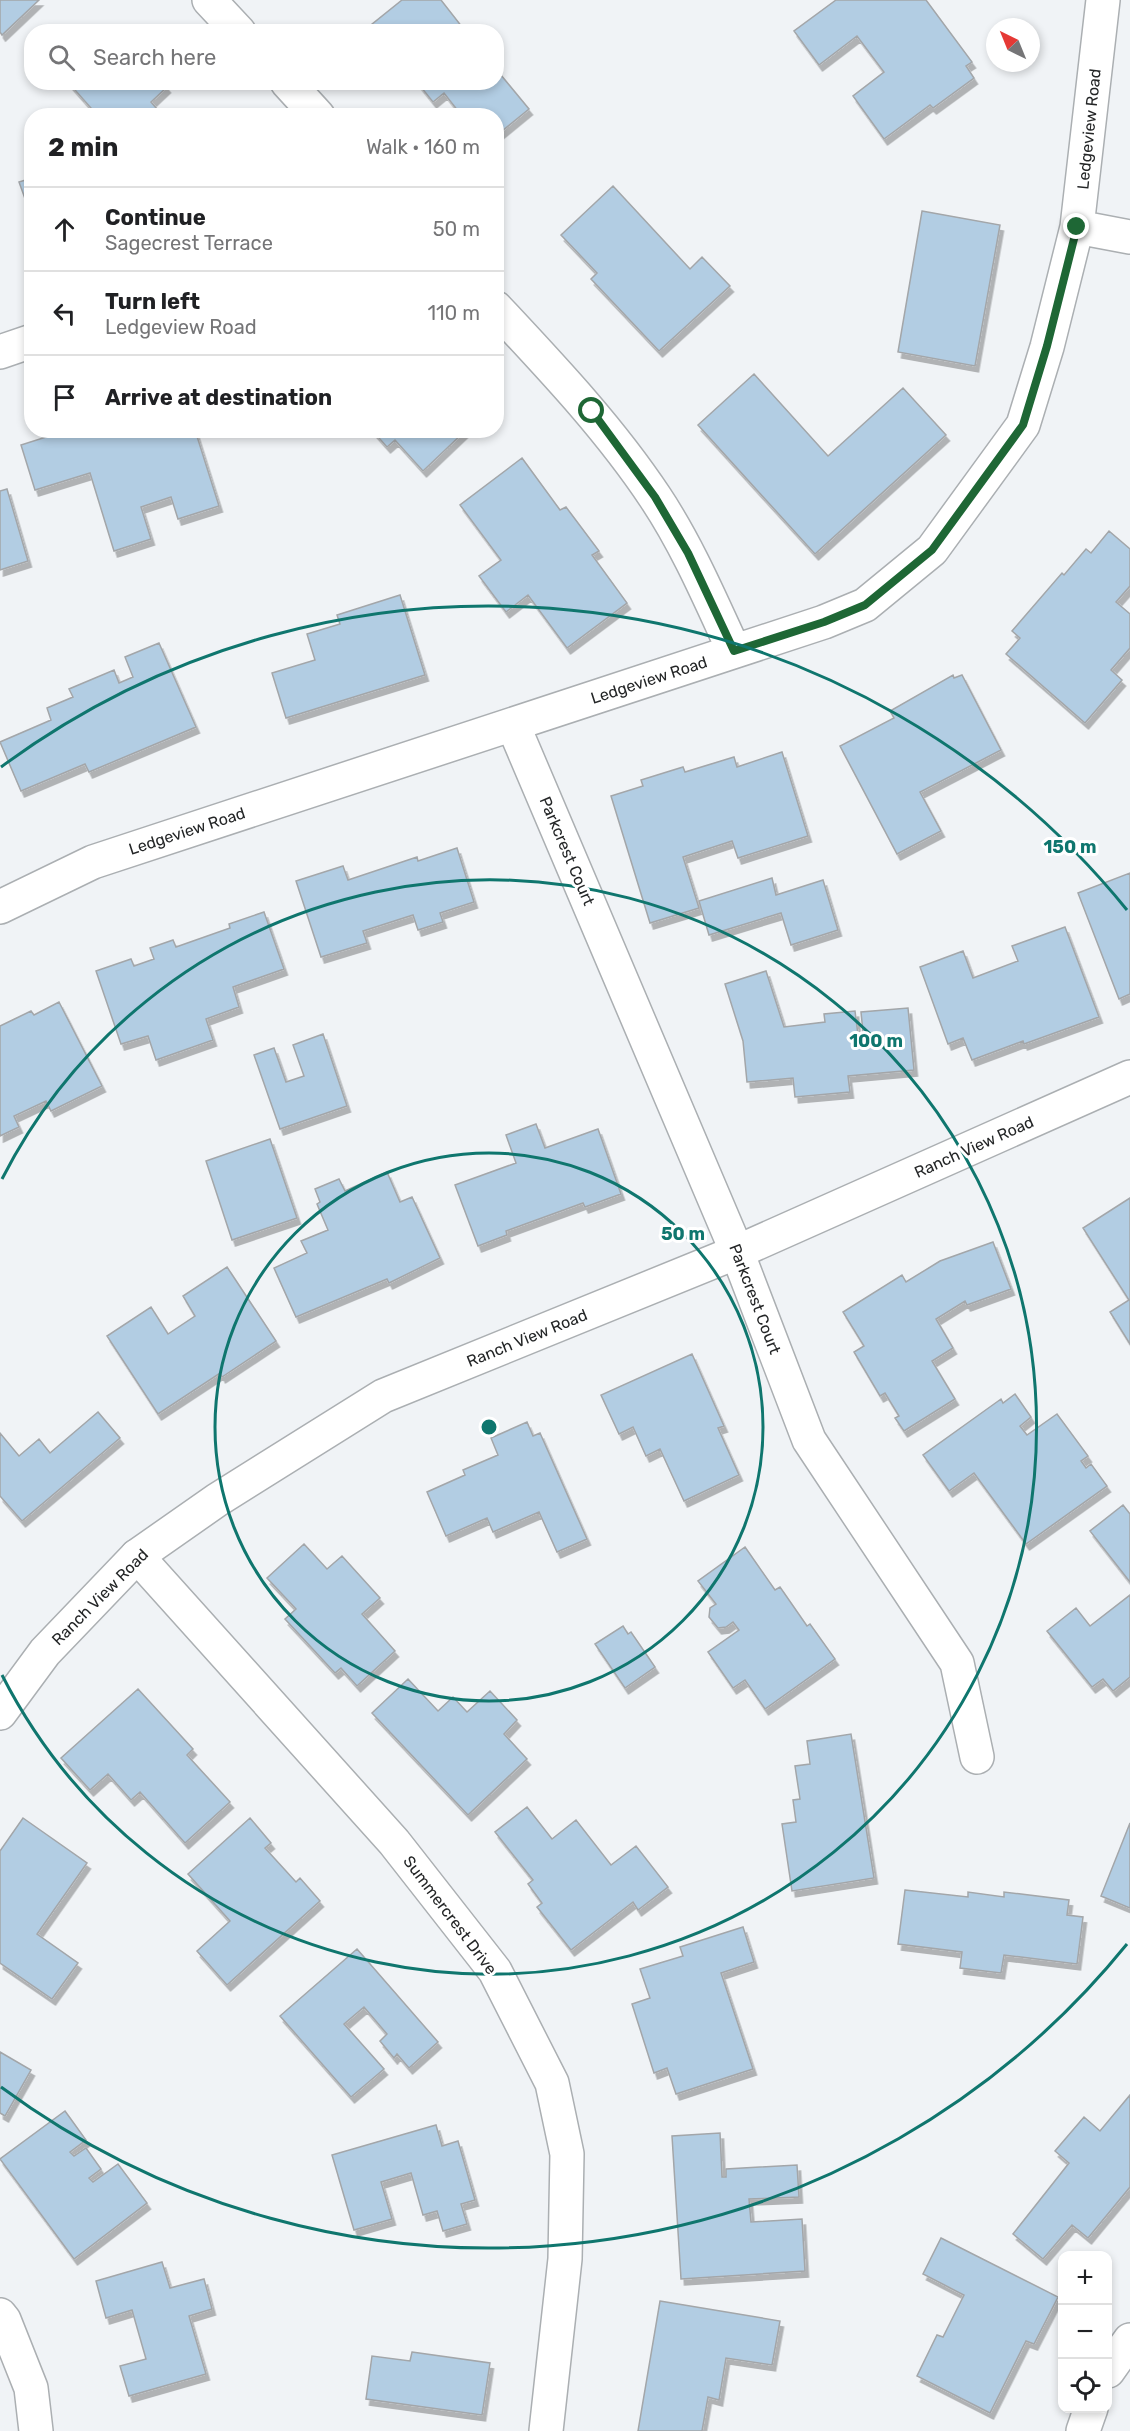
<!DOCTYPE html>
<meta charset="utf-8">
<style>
:root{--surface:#fff;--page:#f2f2f2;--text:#202124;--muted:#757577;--line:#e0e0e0}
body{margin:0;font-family:Rubik,sans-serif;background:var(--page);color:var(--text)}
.controls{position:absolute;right:18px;bottom:18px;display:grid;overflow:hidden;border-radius:12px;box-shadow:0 3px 9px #0003}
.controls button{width:54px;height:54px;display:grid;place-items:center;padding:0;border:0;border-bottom:2px solid var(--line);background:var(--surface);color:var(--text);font:30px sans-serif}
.compass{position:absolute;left:986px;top:18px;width:54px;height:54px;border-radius:50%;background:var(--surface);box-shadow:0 3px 9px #0003;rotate:317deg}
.stop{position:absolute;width:18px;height:18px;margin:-14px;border:4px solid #1e6735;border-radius:50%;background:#fff}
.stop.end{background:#1e6735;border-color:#fff;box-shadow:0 2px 6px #0008}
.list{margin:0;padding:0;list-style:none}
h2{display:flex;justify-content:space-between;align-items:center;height:78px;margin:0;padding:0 24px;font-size:26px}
h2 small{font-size:20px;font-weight:400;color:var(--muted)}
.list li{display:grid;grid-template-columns:39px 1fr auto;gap:18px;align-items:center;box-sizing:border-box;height:84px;padding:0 24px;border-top:2px solid var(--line)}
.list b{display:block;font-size:22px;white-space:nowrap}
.list p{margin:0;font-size:20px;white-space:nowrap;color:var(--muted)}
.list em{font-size:20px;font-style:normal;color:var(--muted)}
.icon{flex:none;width:33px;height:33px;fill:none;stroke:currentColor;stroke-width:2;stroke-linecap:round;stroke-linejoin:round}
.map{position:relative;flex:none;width:1130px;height:2431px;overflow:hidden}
.search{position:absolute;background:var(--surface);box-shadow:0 3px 9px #0003;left:24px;top:24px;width:480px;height:66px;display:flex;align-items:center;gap:15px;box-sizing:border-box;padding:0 21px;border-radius:24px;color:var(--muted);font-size:22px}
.panel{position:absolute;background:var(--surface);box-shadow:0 3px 9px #0003;left:24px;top:108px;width:480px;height:330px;border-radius:24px}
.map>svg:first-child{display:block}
.building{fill:#b2cde3;stroke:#a3a6a9;stroke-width:1.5;filter:url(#shadow)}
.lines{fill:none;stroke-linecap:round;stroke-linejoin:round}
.street-casing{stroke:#abafb2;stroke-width:36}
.secondary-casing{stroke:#abafb2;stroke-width:36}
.street{stroke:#fff;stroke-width:33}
.secondary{stroke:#fff;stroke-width:33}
.route{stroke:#1e6735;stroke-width:8}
.ring{fill:none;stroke:#0f766e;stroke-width:3}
.labels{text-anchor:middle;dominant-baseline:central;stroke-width:6;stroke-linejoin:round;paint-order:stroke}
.street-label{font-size:16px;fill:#242627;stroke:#fff}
.centre{fill:#0f766e;stroke:#fff;stroke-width:3}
.ring-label{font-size:18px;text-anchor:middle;font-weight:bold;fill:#0f766e;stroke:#fff;stroke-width:6;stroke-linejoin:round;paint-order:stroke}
</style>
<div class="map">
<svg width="1130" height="2431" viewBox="0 0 1130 2431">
<defs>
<filter id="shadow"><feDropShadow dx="3.5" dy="6" stdDeviation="0" flood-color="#0004"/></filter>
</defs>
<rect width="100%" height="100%" fill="#f0f3f6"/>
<path class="building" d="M 0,0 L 39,0 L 2,35 L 0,32 Z
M 402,0 L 441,0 L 466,32 L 376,32 L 371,25 Z
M 836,0 L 926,0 L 972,62 L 966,66 L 974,78 L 933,108 L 930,105 L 884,139 L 853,96 L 884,72 L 857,36 L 819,65 L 794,31 Z
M 496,69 L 529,109 L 496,136 L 496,116 L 462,116 L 444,93 L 433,102 L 417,82 L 496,82 Z
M 68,82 L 163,82 L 167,87 L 151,102 L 163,116 L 98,116 Z
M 32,178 L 32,218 L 19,182 Z
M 613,186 L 690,269 L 702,257 L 730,286 L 659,351 L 591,279 L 597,273 L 561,235 Z
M 922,211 L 1000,225 L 975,366 L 898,352 Z
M 754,374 L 828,456 L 903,388 L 946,435 L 815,554 L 698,425 Z
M 68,430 L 195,430 L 219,506 L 178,519 L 171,497 L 141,507 L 151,539 L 114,551 L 90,473 L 35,490 L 21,445 Z
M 372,430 L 466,430 L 423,471 L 395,440 L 387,447 Z
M 522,458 L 560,510 L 566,507 L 599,551 L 592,555 L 627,603 L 567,648 L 528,595 L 506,612 L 479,576 L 501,560 L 460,505 Z
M 7,489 L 28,561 L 0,570 L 0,491 Z
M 1109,531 L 1130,549 L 1130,586 L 1116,602 L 1130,614 L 1130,648 L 1111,670 L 1122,680 L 1085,723 L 1006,654 L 1020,638 L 1012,631 L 1062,573 L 1064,575 L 1086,549 L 1091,553 Z
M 400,595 L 425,675 L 286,718 L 272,673 L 315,660 L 307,634 L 340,624 L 337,615 Z
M 159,643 L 196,727 L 89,772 L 85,764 L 21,791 L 0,742 L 51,720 L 47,708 L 73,697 L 69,689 L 114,670 L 119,683 L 133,677 L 125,657 Z
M 953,675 L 954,678 L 962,675 L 1001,750 L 920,792 L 941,831 L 897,854 L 840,746 L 894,718 L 890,711 Z
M 782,752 L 808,836 L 738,858 L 732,841 L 683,857 L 699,908 L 650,923 L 611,796 L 643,786 L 641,780 L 683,767 L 685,772 L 734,757 L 737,767 Z
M 457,848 L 474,902 L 440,913 L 443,922 L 418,930 L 413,915 L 363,931 L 367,943 L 321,957 L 296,881 L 343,866 L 348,880 L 417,857 L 418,861 Z
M 1130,873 L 1130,994 L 1119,999 L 1078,893 Z
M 772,878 L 776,895 L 823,880 L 838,930 L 791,945 L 781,913 L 709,935 L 699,901 Z
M 264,912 L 284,969 L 233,987 L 239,1007 L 206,1019 L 213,1040 L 156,1060 L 148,1036 L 121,1044 L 96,971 L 131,959 L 134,966 L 154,959 L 150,948 L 173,940 L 176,947 L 230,928 L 229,924 Z
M 1065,927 L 1099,1017 L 1024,1044 L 1023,1041 L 972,1060 L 963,1038 L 948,1044 L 920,967 L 963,951 L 973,978 L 1018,961 L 1012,946 Z
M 766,971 L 784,1027 L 825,1022 L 824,1014 L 855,1011 L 859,1043 L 864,1042 L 861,1012 L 908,1008 L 914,1070 L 848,1076 L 850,1092 L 795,1097 L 793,1078 L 747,1082 L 743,1041 L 725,984 Z
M 59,1002 L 102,1086 L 51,1111 L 46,1101 L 14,1116 L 19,1127 L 0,1136 L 0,1026 L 31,1011 L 34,1015 Z
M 323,1034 L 347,1106 L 280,1129 L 254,1055 L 274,1048 L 286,1082 L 304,1076 L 293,1045 Z
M 536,1124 L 545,1148 L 598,1129 L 621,1194 L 585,1207 L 583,1203 L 506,1231 L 507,1235 L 478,1246 L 455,1185 L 516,1163 L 506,1135 Z
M 270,1139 L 297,1218 L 232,1240 L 206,1161 Z
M 387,1172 L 400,1202 L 412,1197 L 440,1258 L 389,1283 L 387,1279 L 296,1317 L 274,1268 L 307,1253 L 301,1241 L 328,1230 L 317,1204 L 320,1202 L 315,1189 L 339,1179 L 345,1191 Z
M 1130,1198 L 1130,1344 L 1110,1312 L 1129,1300 L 1083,1228 Z
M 993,1242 L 1011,1289 L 967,1305 L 965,1301 L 936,1319 L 953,1348 L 932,1361 L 955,1399 L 904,1431 L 895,1418 L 899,1416 L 885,1393 L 880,1396 L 854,1352 L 864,1346 L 843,1312 L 902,1275 L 906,1282 L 940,1261 Z
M 227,1267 L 276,1341 L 222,1377 L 220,1373 L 158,1414 L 107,1336 L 151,1307 L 168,1334 L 195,1316 L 183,1296 Z
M 692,1354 L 724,1426 L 718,1428 L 739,1475 L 684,1501 L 660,1449 L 646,1456 L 633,1427 L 619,1434 L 601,1395 Z
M 1015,1394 L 1031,1417 L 1020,1426 L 1027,1435 L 1057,1414 L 1088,1456 L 1081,1461 L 1086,1468 L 1091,1464 L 1107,1486 L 1026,1544 L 974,1473 L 949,1491 L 923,1455 L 1001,1399 L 1003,1403 Z
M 98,1412 L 120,1438 L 22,1521 L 0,1496 L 0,1433 L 19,1456 L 39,1439 L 50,1453 Z
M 527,1422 L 533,1436 L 540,1433 L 587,1539 L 557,1552 L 539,1512 L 493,1532 L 487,1518 L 446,1536 L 427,1492 L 465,1475 L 463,1470 L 498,1455 L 491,1438 Z
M 1123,1505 L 1130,1514 L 1130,1582 L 1090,1531 Z
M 304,1544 L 327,1569 L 342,1556 L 380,1598 L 362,1614 L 395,1651 L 357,1686 L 341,1668 L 335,1673 L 285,1619 L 296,1609 L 267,1578 Z
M 745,1547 L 775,1590 L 780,1587 L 807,1626 L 810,1624 L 835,1659 L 765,1709 L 745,1680 L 733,1688 L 708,1652 L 739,1630 L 733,1622 L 726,1627 L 718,1628 L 709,1617 L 710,1608 L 716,1604 L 698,1581 Z
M 1130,1595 L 1130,1677 L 1113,1691 L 1103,1679 L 1092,1687 L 1047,1631 L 1076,1608 L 1090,1626 Z
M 623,1626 L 628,1634 L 631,1632 L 655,1667 L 625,1688 L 595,1644 Z
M 408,1679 L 438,1711 L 453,1697 L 467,1712 L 490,1691 L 517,1720 L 504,1734 L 527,1759 L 468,1815 L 372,1713 Z
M 138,1689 L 193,1749 L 187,1755 L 230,1802 L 185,1843 L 140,1792 L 131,1800 L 108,1774 L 90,1790 L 61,1758 Z
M 851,1734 L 874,1878 L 792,1891 L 782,1824 L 796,1822 L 793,1800 L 800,1799 L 795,1766 L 810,1764 L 807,1741 Z
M 527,1807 L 552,1839 L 576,1820 L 611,1865 L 636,1846 L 668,1887 L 638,1910 L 633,1902 L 571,1950 L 537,1907 L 542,1903 L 528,1884 L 533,1880 L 495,1832 Z
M 23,1818 L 87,1863 L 37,1934 L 78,1963 L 52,1999 L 0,1963 L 0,1851 Z
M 250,1818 L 271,1843 L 265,1848 L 296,1882 L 300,1878 L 320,1901 L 227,1985 L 197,1951 L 230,1921 L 188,1874 Z
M 1130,1823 L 1130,1908 L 1101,1896 Z
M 905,1890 L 968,1897 L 968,1892 L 1004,1897 L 1004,1892 L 1069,1900 L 1067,1915 L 1083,1917 L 1077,1964 L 1004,1955 L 1001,1973 L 960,1968 L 962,1952 L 898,1944 Z
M 743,1927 L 754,1962 L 721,1973 L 753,2069 L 676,2094 L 667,2068 L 654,2073 L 632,2004 L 650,1998 L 640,1969 L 683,1956 L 680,1947 Z
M 357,1949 L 438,2042 L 409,2068 L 397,2054 L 394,2058 L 380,2041 L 387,2034 L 364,2007 L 344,2024 L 384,2069 L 351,2097 L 280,2016 Z
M 0,2052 L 31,2070 L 5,2116 L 0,2113 Z
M 1130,2095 L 1130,2187 L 1088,2238 L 1072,2225 L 1043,2259 L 1013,2234 L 1069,2163 L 1055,2151 L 1084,2117 L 1100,2131 Z
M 65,2111 L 86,2140 L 70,2152 L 74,2156 L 86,2148 L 101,2169 L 89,2178 L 93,2182 L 118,2164 L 147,2203 L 74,2259 L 0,2159 Z
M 436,2125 L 442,2146 L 458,2141 L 475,2200 L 461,2204 L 467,2224 L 443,2231 L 437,2211 L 423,2215 L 411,2173 L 381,2182 L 392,2219 L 354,2230 L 332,2155 Z
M 720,2133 L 722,2177 L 726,2177 L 726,2169 L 797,2165 L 799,2197 L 749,2199 L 751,2222 L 802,2219 L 805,2271 L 681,2279 L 672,2136 Z
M 941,2238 L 1058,2297 L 1034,2344 L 1026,2341 L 990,2413 L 917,2376 L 937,2335 L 943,2337 L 964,2295 L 923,2274 Z
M 162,2262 L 170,2288 L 204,2279 L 212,2309 L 189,2316 L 206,2374 L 129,2396 L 120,2366 L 146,2359 L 132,2310 L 106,2318 L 96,2281 Z
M 660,2301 L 780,2321 L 772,2365 L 726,2358 L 719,2400 L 708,2397 L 702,2431 L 638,2431 Z
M 412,2352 L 490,2363 L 482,2415 L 366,2399 L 372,2356 L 410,2361 Z"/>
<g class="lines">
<defs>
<path id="street" d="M 209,0 L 239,32
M 287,82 L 318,116
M 1077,227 L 1130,237
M 496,308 C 553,369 609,428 655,497 C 687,545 710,599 734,651
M 0,352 L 32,341
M 513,725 L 737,1252 L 809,1440 L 957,1663 L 977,1757
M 0,907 L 93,862 L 824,622 L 865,605 L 932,550 L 1023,425 L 1047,347 L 1077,227 L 1103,0
M 137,1556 L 394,1842 L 495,1971 L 552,2083 L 567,2154 L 565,2259 L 546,2431
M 0,2315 L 4,2320 L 31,2388 L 36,2431
M 1108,2371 L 1130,2340
M 1083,2431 L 1091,2408"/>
<path id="secondary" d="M 0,1713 L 45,1652 L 137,1556 L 217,1500 L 383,1396 L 737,1252 L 1130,1077"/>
</defs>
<use href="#street" class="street-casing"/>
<use href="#secondary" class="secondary-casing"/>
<use href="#street" class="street"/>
<use href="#secondary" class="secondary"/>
</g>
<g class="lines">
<path class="route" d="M 592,411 L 655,497 L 688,553 L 734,651 L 824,622 L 865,605 L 932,550 L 1023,425 L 1047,346 L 1077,227"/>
</g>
<g class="ring">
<circle cx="489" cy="1427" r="274"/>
<path d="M2 1179A547 547 0 1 1 2 1675"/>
<path d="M1127 1944A821 821 0 0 1 1 2087M1 767A821 821 0 0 1 1127 910"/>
</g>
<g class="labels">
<g class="street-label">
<text transform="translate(1089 129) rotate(-84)">Ledgeview Road</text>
<text transform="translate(649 680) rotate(-18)">Ledgeview Road</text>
<text transform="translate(187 831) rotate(-18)">Ledgeview Road</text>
<text transform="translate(567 851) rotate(67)">Parkcrest Court</text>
<text transform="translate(974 1147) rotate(-24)">Ranch View Road</text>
<text transform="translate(755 1299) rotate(69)">Parkcrest Court</text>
<text transform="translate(527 1338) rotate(-22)">Ranch View Road</text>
<text transform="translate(100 1597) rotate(-45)">Ranch View Road</text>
<text transform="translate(450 1915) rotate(53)">Summercrest Drive</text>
</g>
</g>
<circle cx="489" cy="1427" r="9" class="centre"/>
<g class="ring-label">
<text x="1070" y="853">150 m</text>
<text x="876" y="1047">100 m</text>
<text x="683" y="1240">50 m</text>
</g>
</svg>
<div class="controls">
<button>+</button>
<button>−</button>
<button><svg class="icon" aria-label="locate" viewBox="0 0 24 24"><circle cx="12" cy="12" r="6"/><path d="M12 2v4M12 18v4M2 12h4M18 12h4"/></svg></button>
</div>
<svg class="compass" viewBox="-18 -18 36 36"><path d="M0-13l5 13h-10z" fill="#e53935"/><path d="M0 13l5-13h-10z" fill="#757577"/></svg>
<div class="stop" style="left:592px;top:411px"></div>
<div class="stop end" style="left:1077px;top:227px"></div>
<div class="search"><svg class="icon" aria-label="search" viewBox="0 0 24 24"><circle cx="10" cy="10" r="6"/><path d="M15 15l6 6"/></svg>Search here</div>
<section class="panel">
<h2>2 min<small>Walk · 160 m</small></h2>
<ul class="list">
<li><svg class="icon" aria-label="ahead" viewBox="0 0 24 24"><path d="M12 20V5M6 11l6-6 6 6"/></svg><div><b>Continue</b><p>Sagecrest Terrace</p></div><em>50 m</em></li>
<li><svg class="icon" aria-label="left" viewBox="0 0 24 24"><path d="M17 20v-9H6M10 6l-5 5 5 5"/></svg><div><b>Turn left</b><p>Ledgeview Road</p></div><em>110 m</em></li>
<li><svg class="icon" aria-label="arrive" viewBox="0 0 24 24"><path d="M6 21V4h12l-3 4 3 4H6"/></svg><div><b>Arrive at destination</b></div></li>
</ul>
</section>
</div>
